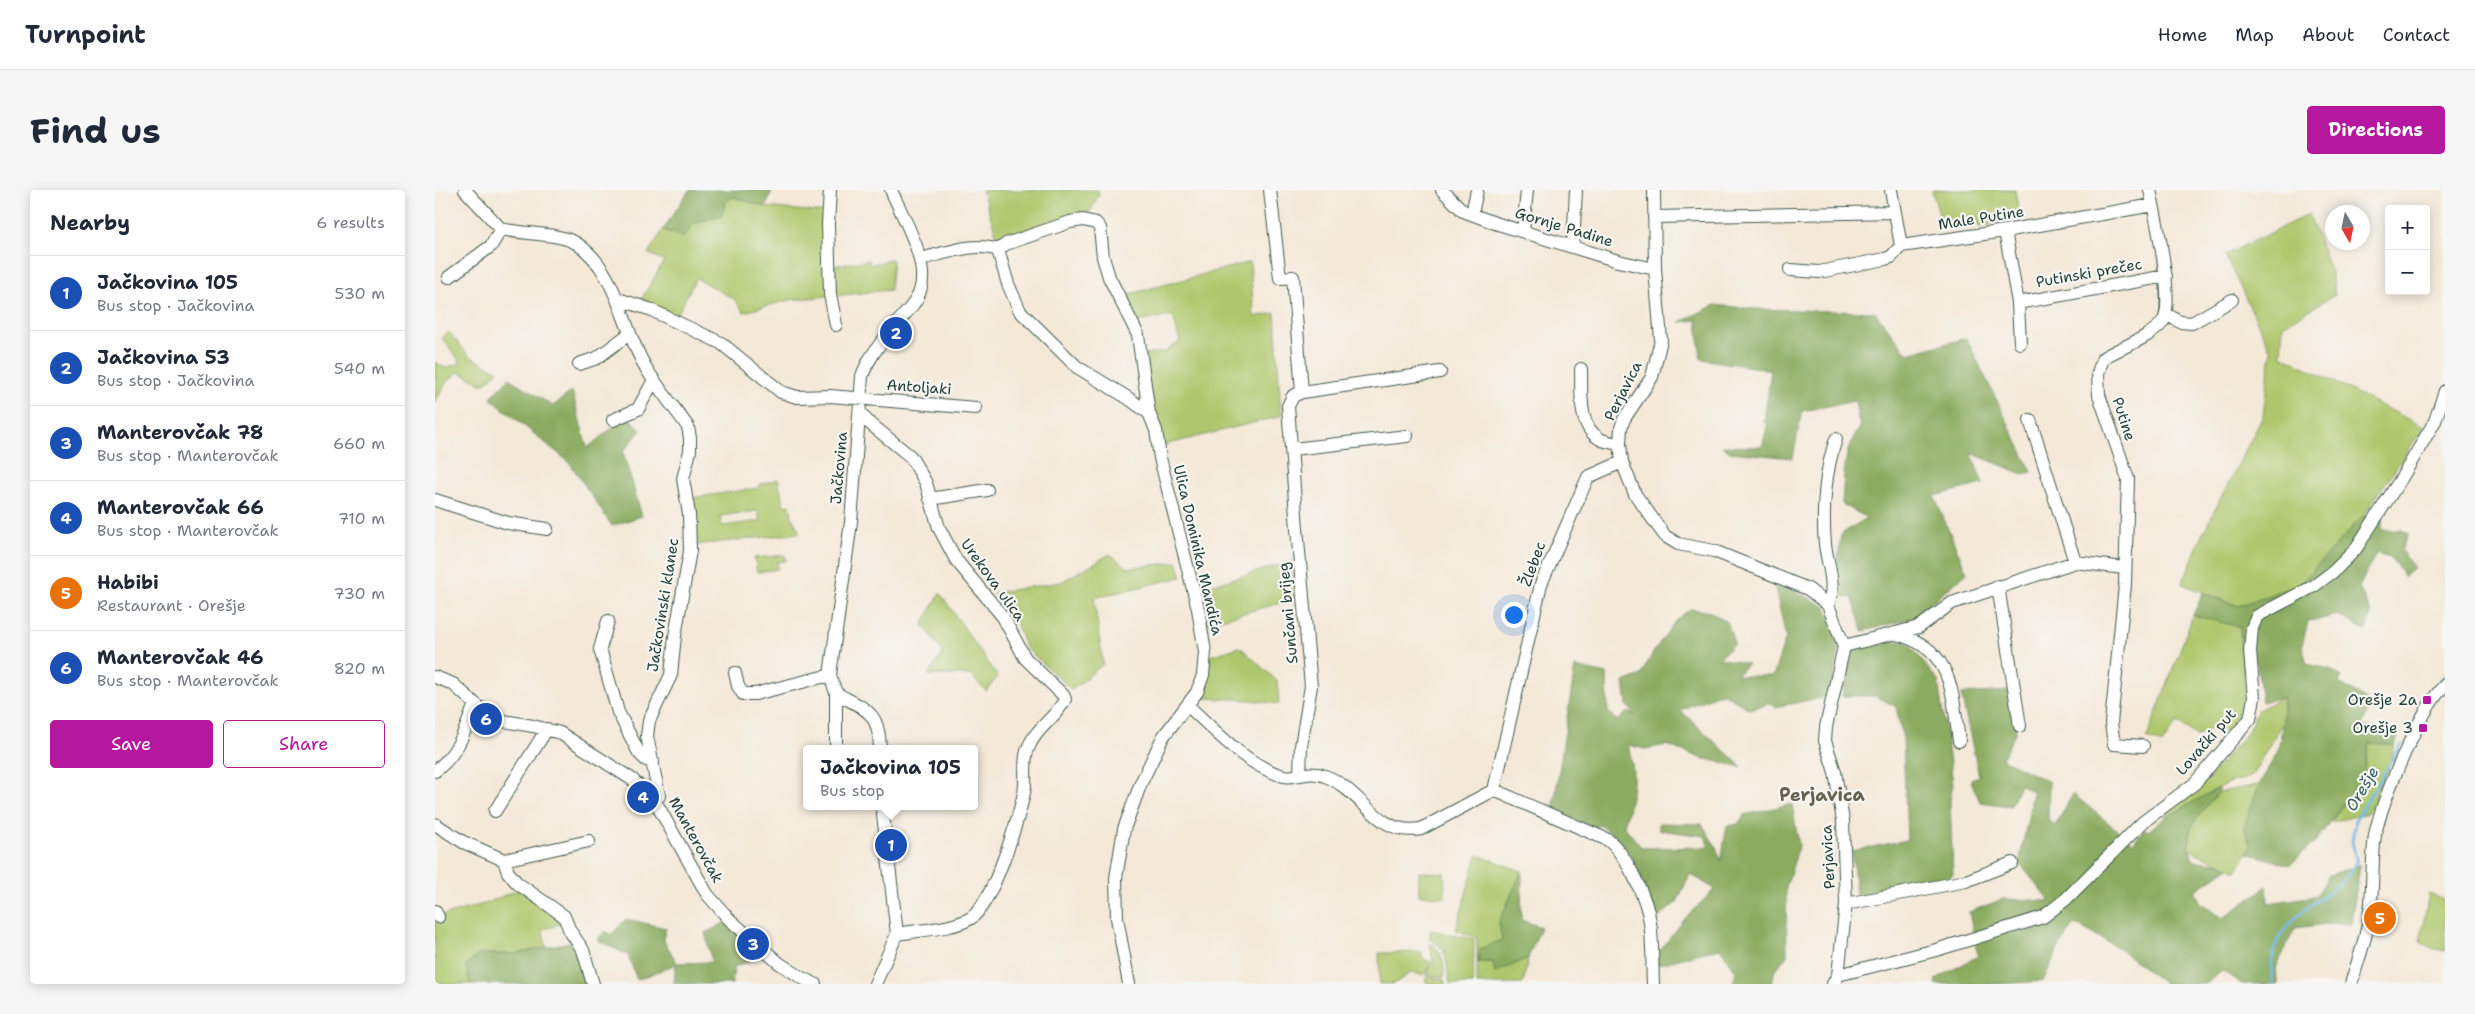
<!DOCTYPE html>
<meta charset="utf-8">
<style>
:root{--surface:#fff;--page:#f6f6f7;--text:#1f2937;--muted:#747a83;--line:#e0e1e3;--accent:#b5179e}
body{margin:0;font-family:"Shantell Sans",sans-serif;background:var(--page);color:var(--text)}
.controls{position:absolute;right:15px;top:15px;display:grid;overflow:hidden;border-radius:5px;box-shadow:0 2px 12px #0003}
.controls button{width:45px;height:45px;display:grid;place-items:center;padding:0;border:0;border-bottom:1px solid var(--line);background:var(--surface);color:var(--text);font:25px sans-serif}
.compass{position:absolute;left:1890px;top:15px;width:45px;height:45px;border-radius:50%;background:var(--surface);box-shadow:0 2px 12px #0003;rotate:171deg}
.you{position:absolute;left:1078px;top:424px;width:18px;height:18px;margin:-12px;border:4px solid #fff;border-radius:50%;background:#1a73e8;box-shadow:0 0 0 8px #1a73e833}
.badge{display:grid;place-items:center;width:32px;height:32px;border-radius:50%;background:var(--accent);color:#fff;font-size:16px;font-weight:700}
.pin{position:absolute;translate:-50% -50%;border:2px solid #fff;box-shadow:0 1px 5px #0006}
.popup{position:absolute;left:368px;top:555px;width:175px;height:65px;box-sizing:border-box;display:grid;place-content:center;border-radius:5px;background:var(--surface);filter:drop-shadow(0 1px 4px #0005);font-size:16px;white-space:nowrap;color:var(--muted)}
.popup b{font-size:19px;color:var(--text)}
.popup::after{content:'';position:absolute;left:50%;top:100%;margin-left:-10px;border:10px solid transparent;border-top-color:var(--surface)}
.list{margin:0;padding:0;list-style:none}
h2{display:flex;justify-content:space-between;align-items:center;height:65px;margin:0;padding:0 20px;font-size:21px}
h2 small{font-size:16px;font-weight:400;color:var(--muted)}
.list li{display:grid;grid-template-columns:32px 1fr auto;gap:15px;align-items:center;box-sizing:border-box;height:75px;padding:0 20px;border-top:1px solid var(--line)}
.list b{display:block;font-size:19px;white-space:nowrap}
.list p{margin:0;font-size:16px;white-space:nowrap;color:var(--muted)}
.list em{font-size:16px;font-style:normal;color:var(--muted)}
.actions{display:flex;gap:10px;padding:15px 20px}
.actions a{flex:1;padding:11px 0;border:1px solid var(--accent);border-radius:5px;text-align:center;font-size:18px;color:var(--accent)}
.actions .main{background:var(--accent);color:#fff}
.map{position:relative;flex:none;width:2010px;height:794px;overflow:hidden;border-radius:5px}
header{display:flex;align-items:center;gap:30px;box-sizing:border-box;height:70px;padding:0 25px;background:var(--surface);border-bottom:1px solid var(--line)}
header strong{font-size:24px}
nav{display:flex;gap:28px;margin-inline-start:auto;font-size:18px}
.intro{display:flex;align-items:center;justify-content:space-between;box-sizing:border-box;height:120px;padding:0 30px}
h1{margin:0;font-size:35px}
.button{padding:12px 22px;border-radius:5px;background:var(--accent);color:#fff;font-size:18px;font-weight:700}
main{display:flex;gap:30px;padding:0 30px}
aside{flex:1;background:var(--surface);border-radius:5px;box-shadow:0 2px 12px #0003}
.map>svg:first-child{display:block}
.green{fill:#afc76c;stroke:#678250;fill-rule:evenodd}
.forest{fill:#8bac60;stroke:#55744a}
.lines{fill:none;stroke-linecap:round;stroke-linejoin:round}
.stream{stroke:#71bae9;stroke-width:2.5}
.minor-casing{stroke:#3f574c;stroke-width:14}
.minor{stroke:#fff;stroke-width:12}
.poi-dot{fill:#b5179e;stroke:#f6f6f2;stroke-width:2}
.labels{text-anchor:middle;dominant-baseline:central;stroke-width:4.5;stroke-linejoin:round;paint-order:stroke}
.street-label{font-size:15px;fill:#1f3d34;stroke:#f6f6f2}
.poi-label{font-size:15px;fill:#1f3d34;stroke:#f6f6f2;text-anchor:end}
.water-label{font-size:16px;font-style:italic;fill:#345c61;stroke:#f6f6f2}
.quarter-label{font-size:18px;font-weight:bold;fill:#686152;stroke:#f6f6f2}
</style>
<header>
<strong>Turnpoint</strong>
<nav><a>Home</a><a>Map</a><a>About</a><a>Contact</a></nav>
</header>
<div class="intro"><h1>Find us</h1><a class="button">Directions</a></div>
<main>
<aside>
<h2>Nearby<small>6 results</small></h2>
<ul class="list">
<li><span class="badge" style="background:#1a4fb4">1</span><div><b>Jačkovina 105</b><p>Bus stop · Jačkovina</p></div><em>530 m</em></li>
<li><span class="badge" style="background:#1a4fb4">2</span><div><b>Jačkovina 53</b><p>Bus stop · Jačkovina</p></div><em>540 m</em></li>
<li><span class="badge" style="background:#1a4fb4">3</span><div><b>Manterovčak 78</b><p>Bus stop · Manterovčak</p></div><em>660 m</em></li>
<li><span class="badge" style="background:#1a4fb4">4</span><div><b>Manterovčak 66</b><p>Bus stop · Manterovčak</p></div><em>710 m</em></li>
<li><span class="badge" style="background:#e8710a">5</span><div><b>Habibi</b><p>Restaurant · Orešje</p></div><em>730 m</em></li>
<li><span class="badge" style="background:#1a4fb4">6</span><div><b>Manterovčak 46</b><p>Bus stop · Manterovčak</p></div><em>820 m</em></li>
</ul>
<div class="actions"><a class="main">Save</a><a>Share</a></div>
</aside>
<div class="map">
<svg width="2010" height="794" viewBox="0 0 2010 794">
<rect width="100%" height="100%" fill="#f6f6f2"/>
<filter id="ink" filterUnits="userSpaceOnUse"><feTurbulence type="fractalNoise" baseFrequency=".02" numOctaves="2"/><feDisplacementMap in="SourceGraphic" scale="10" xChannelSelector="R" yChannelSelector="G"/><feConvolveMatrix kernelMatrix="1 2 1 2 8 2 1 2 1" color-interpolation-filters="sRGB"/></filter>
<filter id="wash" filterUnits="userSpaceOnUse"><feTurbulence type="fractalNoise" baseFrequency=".0096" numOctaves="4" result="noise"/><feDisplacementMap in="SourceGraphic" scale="20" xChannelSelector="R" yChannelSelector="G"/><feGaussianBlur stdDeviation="1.12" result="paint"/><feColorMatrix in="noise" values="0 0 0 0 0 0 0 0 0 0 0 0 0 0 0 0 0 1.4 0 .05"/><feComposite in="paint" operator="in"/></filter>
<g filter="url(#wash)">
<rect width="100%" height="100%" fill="#f4e8d7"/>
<path class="green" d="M 547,0 L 663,0 L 664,4 L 655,22 L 563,50 Z
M 1497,0 L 1580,0 L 1585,29 L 1544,37 L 1543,30 L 1507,35 Z
M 298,7 L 331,17 L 392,23 L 393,106 L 355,110 L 309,122 L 299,109 L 261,88 L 240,129 L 204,113 L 229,71 L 213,63 L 228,40 L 249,47 L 258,34 L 286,25 L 292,10 Z
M 1874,24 L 1896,83 L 1900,105 L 1848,135 L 1846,165 L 1989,237 L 1928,326 L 1865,394 L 1803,416 L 1747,394 L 1768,343 L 1828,226 L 1836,161 L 1790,65 Z
M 458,69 L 455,100 L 398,106 L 398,76 L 434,70 L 435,75 Z
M 815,72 L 819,127 L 840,123 L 846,226 L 729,255 L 715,212 L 707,164 L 732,162 L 734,158 L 745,152 L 739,130 L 735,126 L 702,132 L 687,106 Z
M 14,142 L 34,166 L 63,181 L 48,195 L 24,182 L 12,191 L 0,213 L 0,172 L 10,178 L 26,173 L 7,148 Z
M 343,289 L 349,316 L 355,315 L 357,327 L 365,343 L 260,355 L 261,339 L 256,308 L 323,298 L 326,294 ZM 323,321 L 325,331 L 287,336 L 285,326 Z
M 675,364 L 693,378 L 742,372 L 747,387 L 659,408 L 668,474 L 637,500 L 590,457 L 579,426 L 558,403 L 626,392 Z
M 350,365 L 351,371 L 342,372 L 343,379 L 322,382 L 319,368 Z
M 857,371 L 860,409 L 772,433 L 770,397 Z
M 505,403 L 563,487 L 551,501 L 535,485 L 493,485 L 508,463 L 488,434 Z
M 1758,425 L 1805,437 L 1811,521 L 1794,543 L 1778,537 L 1762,546 L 1742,532 L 1727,554 L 1712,548 Z
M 805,457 L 842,491 L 844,514 L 816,510 L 768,508 L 775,466 Z
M 1848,507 L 1848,532 L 1816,587 L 1793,593 L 1731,627 L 1727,622 L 1772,590 L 1812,543 L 1823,520 Z
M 531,552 L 531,559 L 471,559 Z
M 1934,553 L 1960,555 L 1954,578 L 1933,623 L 1896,632 L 1928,586 Z
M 1824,595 L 1809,637 L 1816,656 L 1802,681 L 1753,659 L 1756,633 L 1784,602 Z
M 1042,665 L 1087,681 L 1064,732 L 1068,750 L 1045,759 L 1043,772 L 1058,772 L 1061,782 L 1093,768 L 1088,794 L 1042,794 L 1042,748 L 1021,740 Z
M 984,682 L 1009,683 L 1010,707 L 984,705 Z
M 84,699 L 128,733 L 107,740 L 112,759 L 80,764 L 45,764 L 31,775 L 35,794 L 0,794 L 0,732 L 6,726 L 52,713 Z
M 1994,704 L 2010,710 L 2010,761 L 1999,759 L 1985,752 Z
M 995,740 L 1039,749 L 1038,794 L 1015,794 C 1010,774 1016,761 995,749 Z
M 995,753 C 1008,760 1009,774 1009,787 L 991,785 L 998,772 Z
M 987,762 L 988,769 L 996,772 L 993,780 L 988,785 L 975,783 L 959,794 L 945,794 L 944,763 Z
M 993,787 L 1008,789 L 1011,794 L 992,794 L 990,789 Z"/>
<path class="forest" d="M 254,0 L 337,0 L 331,17 L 299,7 L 292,10 L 286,25 L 258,34 L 249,47 L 228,40 Z
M 1280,115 L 1320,119 L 1440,122 L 1473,164 L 1531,148 L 1597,282 L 1588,284 L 1536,263 L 1548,294 L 1499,306 L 1532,383 L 1483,424 L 1483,427 L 1428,441 L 1417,407 L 1399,409 L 1406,344 L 1432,328 L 1407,314 C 1409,290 1408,257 1425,238 L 1420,211 L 1367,221 L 1358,268 L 1295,262 L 1287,256 L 1327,257 L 1333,233 L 1329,232 L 1336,180 L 1266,169 L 1262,130 L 1245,132 Z
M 74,188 L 118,216 L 137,201 L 152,258 L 192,226 L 206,240 L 188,262 L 207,326 L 177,336 L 134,272 L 55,208 Z
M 1928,326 L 1948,328 L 1947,340 L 1967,340 L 1974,344 L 1966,360 L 1979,378 L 1970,387 L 1955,367 L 1941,363 L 1924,397 L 1936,423 L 1931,441 L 1903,425 L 1873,432 L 1867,455 L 1872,474 L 1895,479 L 1907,487 L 1904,493 L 1932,510 L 1934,517 L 1927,536 L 1964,544 L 1960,555 L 1934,553 L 1928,586 L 1881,651 L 1855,675 L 1812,663 L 1816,656 L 1809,637 L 1824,595 L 1843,561 L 1848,532 L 1848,507 L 1827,512 L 1822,474 L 1806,461 L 1805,437 L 1758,425 L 1768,403 L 1803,416 L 1865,394 Z
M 1347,394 L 1391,417 L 1405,454 L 1395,506 L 1340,517 L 1338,513 L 1314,519 L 1287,503 L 1245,520 L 1307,577 L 1266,568 L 1232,555 L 1210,559 L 1193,555 C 1202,589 1198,602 1189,636 L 1207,658 L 1274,657 L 1270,646 L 1224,640 L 1224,633 L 1267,634 L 1281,657 L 1286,671 L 1292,636 L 1303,634 L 1309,625 L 1357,614 L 1364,656 L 1351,697 L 1352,766 L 1340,780 L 1336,794 L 1297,794 L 1302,783 L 1285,758 L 1222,775 L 1222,764 L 1253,725 L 1280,699 L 1255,684 L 1242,712 L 1222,729 L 1195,664 L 1181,646 L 1164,635 L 1160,639 L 1118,620 L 1140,477 L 1172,484 L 1173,522 L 1183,531 L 1192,522 L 1200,525 L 1192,515 L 1189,492 L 1206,485 L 1219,461 L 1241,430 L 1255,419 L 1276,422 L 1293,433 L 1299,454 L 1284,468 L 1313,474 L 1301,486 L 1338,486 L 1351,447 L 1340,398 Z
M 1450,449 L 1473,453 L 1503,491 L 1518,593 L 1515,610 L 1518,685 L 1504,691 L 1494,690 L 1489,694 L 1421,705 L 1417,661 L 1472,650 L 1468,549 L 1461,517 L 1441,506 L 1407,506 L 1419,458 Z
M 1574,501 L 1581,541 L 1567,569 L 1614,592 L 1613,630 L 1620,636 L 1638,604 L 1698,653 L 1710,639 L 1713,641 L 1731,627 L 1784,598 L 1784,602 C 1765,624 1744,640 1759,671 L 1785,673 L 1794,677 L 1760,701 L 1766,713 L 1788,728 L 1832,696 L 1833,713 L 1881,706 L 1894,685 L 1925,675 L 1916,734 L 1900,733 L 1860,738 L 1840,780 L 1843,794 L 1807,794 L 1787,781 L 1771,794 L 1730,794 L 1684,758 L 1640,734 L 1625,755 L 1608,791 L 1565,794 L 1500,794 L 1501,789 L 1543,766 L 1534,722 L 1568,709 L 1615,711 L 1584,673 L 1598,603 L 1585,594 L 1576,616 L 1545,612 L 1536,591 L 1536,589 L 1544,586 L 1526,504 Z
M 1087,681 L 1086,730 L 1106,737 L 1093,768 L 1060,783 L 1058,772 L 1043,772 L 1045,759 L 1067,750 L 1064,732 Z
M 191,729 L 231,738 L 228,749 L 242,773 L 277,772 L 270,743 L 297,729 L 336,763 L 299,777 L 297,794 L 239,794 L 241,774 L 202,790 L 193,765 L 162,750 L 170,741 L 176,745 Z
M 139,751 L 155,794 L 35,794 L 31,775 L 45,764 L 80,764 Z"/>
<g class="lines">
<path class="stream" d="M 1980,529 L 1991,505 L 2010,486
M 1838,794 C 1828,737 1871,723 1907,691 C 1913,686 1917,679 1922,673 L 1917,652 L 1920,631 L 1967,554"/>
</g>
</g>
<g filter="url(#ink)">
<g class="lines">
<defs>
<path id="minor" d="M 30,0 L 66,39 C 86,44 125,43 141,53 C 183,80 187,139 211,178 C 223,198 239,217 253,237 L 255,248 L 255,261 L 248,289 L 254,324 L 255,361 L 240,446 L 236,485 L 214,531 L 212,546 L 224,606 L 220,611
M 395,0 L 393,34 L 395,104 L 401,135
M 835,0 L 845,88 L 858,87 L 867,202 L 858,206 L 853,216 L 862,339 L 876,496 L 866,556 L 865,584
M 1007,0 L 1028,21 L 1060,33 L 1183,71 L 1220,79
M 1219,0 L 1220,79 L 1226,150 L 1217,187 L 1189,229 L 1186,238 L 1185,254 L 1187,272 L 1200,304 L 1230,346 L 1243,354 L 1279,361 L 1373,399 L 1393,415 L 1409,456 L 1391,537 L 1390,551 L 1400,582 L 1408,631 L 1411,714 L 1403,785 L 1398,794
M 1456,0 L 1466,56 L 1570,41 L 1718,15
M 1037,24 L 1042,0
M 1219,27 L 1460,22
M 1088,41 L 1092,0
M 1570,41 L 1583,113 L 1585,153
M 1138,56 L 1141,0
M 563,60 L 571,54 L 635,32 L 648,30 L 661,33 L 665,38 L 668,67 L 674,87 L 703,145 L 714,223
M 486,69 C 508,64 541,51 563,60 L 573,94 L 585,121 L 642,177 L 693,208 L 714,223 L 721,240 L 725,268 L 763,419 L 770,462 L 768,485 L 762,502 L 728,547 L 706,593 L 689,639 L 681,688 L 682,728 L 694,794
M 1355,80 L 1384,82 L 1450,69 L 1456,67 L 1466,56
M 14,87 L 56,56 L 66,39
M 183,109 L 214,119 L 286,153 L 346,202 L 362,207 L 395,206 L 541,218
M 1583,113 L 1731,86
M 1731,124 L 1745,132 L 1757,133 L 1797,110
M 144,174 L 162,168 L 194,144
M 1146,179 C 1147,202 1142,236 1165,249 C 1171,252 1178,253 1185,254
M 867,202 L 1005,182
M 425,222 L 432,231 L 476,267 L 491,293 L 504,338 L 521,370 L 568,427 L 590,468 L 628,505 L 630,509 C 622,528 600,537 592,561 C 588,575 592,589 589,603 C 583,630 558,713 536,728 C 519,739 482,740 462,744
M 178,230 L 203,219 L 219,190
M 1595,230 L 1640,372
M 858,259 L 972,246
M 495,309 L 552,300
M 0,310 L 73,333 L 112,339
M 1563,396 L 1585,536
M 1393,415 C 1402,394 1392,374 1390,354 C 1387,320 1390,281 1401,249
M 173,431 L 165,459 L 183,522 L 204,563 L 211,570 L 218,572
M 1460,444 C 1518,457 1517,502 1524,551
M 1409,456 L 1484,437 L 1517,413 L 1640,372 L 1689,378
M 300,483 L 303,496 L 308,504 L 320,504 L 395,485
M 0,487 L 18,494 L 57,529 L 98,536 L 125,543 L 198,590 L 220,611 L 272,704 L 294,729 L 344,773 L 367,788 L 380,794
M 752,515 C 780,540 811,576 849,586 C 861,589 873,579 890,586 C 926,599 942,647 986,639 L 1059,600 L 1173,650 C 1191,664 1212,709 1215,732 C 1218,752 1217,773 1218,794
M 1708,556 L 1679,554 L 1676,533 L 1690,395 L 1693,289 L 1664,205 L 1663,183 L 1668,168 C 1686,157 1713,149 1727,133 C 1741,117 1720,23 1715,0
M 401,559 L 401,503
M 445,559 C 444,520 431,520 401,503 L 395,485 L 416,332 L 427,186 C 434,166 447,152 460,135 C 468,126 482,113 485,101 C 495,72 468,28 456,0
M 0,581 C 23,564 30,541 39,516
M 1059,600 L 1106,394 L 1153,287 L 1187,272
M 60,621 L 112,539
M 0,634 L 28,652 L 69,670 L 73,682 L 82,693 L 129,726 L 135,741 L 148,760 L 158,794
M 69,670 L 154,651
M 1411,714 L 1531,691 L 1577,673
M 0,721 L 3,727
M 1403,785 L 1501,760 L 1608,727 L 1631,709 L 1708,632 L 1759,594 L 1815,529 L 1819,508 L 1815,461 L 1817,438 L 1822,426 L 1879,396 L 1899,381 L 1920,360 L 1969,284 L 2000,231 L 2010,201
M 440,794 L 462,744 L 447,616
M 1916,794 C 1922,773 1931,750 1934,728 C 1939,701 1936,673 1940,645 C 1947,610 1985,519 2010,495"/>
</defs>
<use href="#minor" class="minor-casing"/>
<use href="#minor" class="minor"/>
</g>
</g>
<g class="poi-dot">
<rect x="1987" y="505" width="10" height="10" rx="2.5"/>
<rect x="1983" y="533" width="10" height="10" rx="2.5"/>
</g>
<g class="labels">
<g class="street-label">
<text transform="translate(1546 28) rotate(-9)">Male Putine</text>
<text transform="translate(1129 37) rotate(17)">Gornje Padine</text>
<text transform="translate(1654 83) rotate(-10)">Putinski prečec</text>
<text transform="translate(484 197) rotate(4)">Antoljaki</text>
<text transform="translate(1188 201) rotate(-63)">Perjavica</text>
<text transform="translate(1689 229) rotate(72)">Putine</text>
<text transform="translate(404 278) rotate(-85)">Jačkovina</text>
<text transform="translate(763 360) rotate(77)">Ulica Dominika Mandića</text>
<text transform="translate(1098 374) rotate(-70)">Žlebec</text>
<text transform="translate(558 390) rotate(54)">Urekova ulica</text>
<text transform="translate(228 415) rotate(-81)">Jačkovinski klanec</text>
<text transform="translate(853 423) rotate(-95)">Sunčani brijeg</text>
<text transform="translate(1771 552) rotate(-49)">Lovački put</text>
<text transform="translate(261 650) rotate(61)">Manterovčak</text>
<text transform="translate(1393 667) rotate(-93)">Perjavica</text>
</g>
<g class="poi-label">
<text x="1982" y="510">Orešje 2a</text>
<text x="1978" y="538">Orešje 3</text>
</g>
<g class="water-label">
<text transform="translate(1927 599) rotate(-59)">Orešje</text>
</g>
<g class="quarter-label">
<text x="1387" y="605">Perjavica</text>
</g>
</g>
</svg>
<div class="controls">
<button>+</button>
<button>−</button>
</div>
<svg class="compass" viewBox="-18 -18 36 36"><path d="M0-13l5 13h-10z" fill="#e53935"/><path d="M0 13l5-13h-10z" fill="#747a83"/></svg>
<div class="you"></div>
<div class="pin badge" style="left:456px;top:655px;background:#1a4fb4">1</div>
<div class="popup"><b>Jačkovina 105</b>Bus stop</div>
<div class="pin badge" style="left:461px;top:143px;background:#1a4fb4">2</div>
<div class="pin badge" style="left:318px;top:754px;background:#1a4fb4">3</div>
<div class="pin badge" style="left:208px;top:607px;background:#1a4fb4">4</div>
<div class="pin badge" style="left:1945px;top:728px;background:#e8710a">5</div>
<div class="pin badge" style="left:51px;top:529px;background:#1a4fb4">6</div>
</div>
</main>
